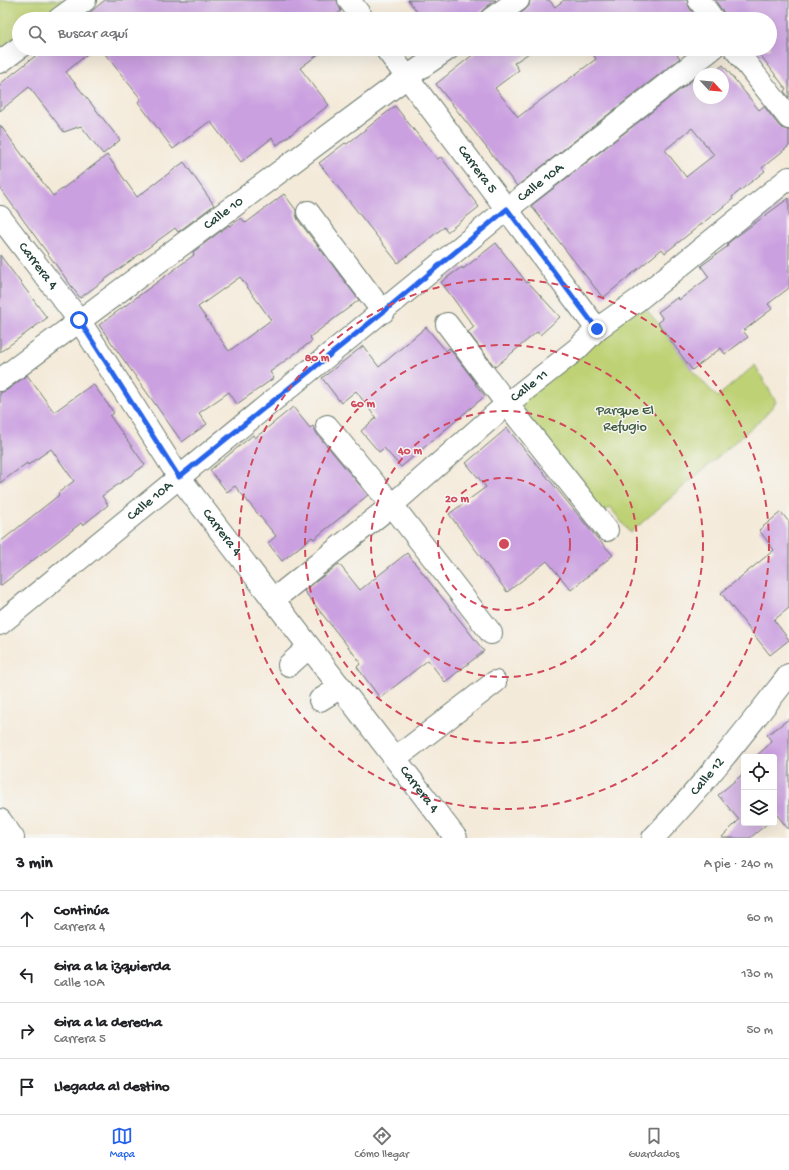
<!DOCTYPE html>
<html lang="es">
<meta charset="utf-8">
<style>
:root{--surface:#fff;--page:#f6f6f6;--text:#202124;--muted:#757577;--line:#e0e0e0;--accent:#2563eb}
body{margin:0;font-family:"Gochi Hand",sans-serif;background:var(--page);color:var(--text)}
.controls{position:absolute;right:12px;bottom:12px;display:grid;overflow:hidden;border-radius:4px;box-shadow:0 4px 16px #0002}
.controls button{width:36px;height:36px;display:grid;place-items:center;padding:0;border:0;border-bottom:1px solid var(--line);background:var(--surface);color:var(--text);font:20px sans-serif}
.compass{position:absolute;left:693px;top:68px;width:36px;height:36px;border-radius:50%;background:var(--surface);box-shadow:0 4px 16px #0002;rotate:116deg}
.stop{position:absolute;width:12px;height:12px;margin:-9px;border:3px solid #2563eb;border-radius:50%;background:#fff}
.stop.end{background:#2563eb;border-color:#fff;box-shadow:0 1px 4px #0008}
.list{margin:0;padding:0;list-style:none}
h2{display:flex;justify-content:space-between;align-items:center;height:52px;margin:0;padding:0 16px;font-size:17px}
h2 small{font-size:13px;font-weight:400;color:var(--muted)}
.list li{display:grid;grid-template-columns:26px 1fr auto;gap:12px;align-items:center;box-sizing:border-box;height:56px;padding:0 16px;border-top:1px solid var(--line)}
.list b{display:block;font-size:15px;white-space:nowrap}
.list p{margin:0;font-size:13px;white-space:nowrap;color:var(--muted)}
.list em{font-size:13px;font-style:normal;color:var(--muted)}
.icon{flex:none;width:22px;height:22px;fill:none;stroke:currentColor;stroke-width:2;stroke-linecap:round;stroke-linejoin:round}
.map{position:relative;flex:none;width:789px;height:838px;overflow:hidden}
.search{position:absolute;background:var(--surface);box-shadow:0 4px 16px #0002;left:12px;right:12px;top:12px;height:44px;display:flex;align-items:center;gap:10px;box-sizing:border-box;padding:0 14px;border-radius:22px;color:var(--muted);font-size:15px}
.sheet{height:276px;background:var(--surface)}
nav{display:flex;justify-content:space-around;align-items:center;box-sizing:border-box;height:56px;border-top:1px solid var(--line);background:var(--surface);font-size:11px;color:var(--muted)}
nav a{display:grid;justify-items:center;gap:2px}
nav .on{color:var(--accent)}
.map>svg:first-child{display:block}
.green{fill:#bed275;stroke:#6e8854}
.building{fill:#cba0e0;fill-rule:evenodd}
.lines{fill:none;stroke-linecap:round;stroke-linejoin:round}
.minor-casing{stroke:#6a7a6e;stroke-width:24}
.minor{stroke:#fff;stroke-width:22}
.route{stroke:#2563eb;stroke-width:5}
.ring{fill:none;stroke:#d1495b;stroke-width:2;stroke-dasharray:7 5}
.labels{text-anchor:middle;dominant-baseline:central;stroke-width:3;stroke-linejoin:round;paint-order:stroke}
.street-label{font-size:14px;fill:#1f3d34;stroke:#f6f6f2}
.park-label{font-size:14px;fill:#3f5b41;stroke:#f6f6f2}
.centre{fill:#d1495b;stroke:#f6f6f2;stroke-width:2}
.ring-label{font-size:12px;text-anchor:middle;font-weight:bold;fill:#d1495b;stroke:#f6f6f2;stroke-width:3;stroke-linejoin:round;paint-order:stroke}
</style>
<div class="map">
<svg width="789" height="838" viewBox="0 0 789 838">
<rect width="100%" height="100%" fill="#f6f6f2"/>
<filter id="ink" filterUnits="userSpaceOnUse"><feTurbulence type="fractalNoise" baseFrequency=".025" numOctaves="2"/><feDisplacementMap in="SourceGraphic" scale="8" xChannelSelector="R" yChannelSelector="G"/><feConvolveMatrix kernelMatrix="1 2 1 2 8 2 1 2 1" color-interpolation-filters="sRGB"/></filter>
<filter id="wash" filterUnits="userSpaceOnUse"><feTurbulence type="fractalNoise" baseFrequency=".012" numOctaves="4" result="noise"/><feDisplacementMap in="SourceGraphic" scale="16" xChannelSelector="R" yChannelSelector="G"/><feGaussianBlur stdDeviation="0.9" result="paint"/><feColorMatrix in="noise" values="0 0 0 0 0 0 0 0 0 0 0 0 0 0 0 0 0 1.4 0 .05"/><feComposite in="paint" operator="in"/></filter>
<g filter="url(#wash)">
<rect width="100%" height="100%" fill="#f4ead9"/>
<path class="green" d="M 0,0 L 85,0 L 59,19 L 19,19 L 19,48 L 0,62 Z
M 638,300 L 658,323 L 692,370 L 717,397 L 755,365 L 776,402 L 764,417 L 630,533 L 610,507 L 598,517 L 507,404 Z"/>
<g id="blocks">
<path class="building" d="M 105,0 L 337,0 L 341,11 L 331,19 L 82,19 Z
M 408,0 L 496,0 L 484,9 L 480,13 L 479,19 L 423,19 Z
M 530,0 L 549,0 L 555,7 L 564,0 L 687,0 L 689,7 L 697,19 L 513,19 L 525,10 L 529,6 Z
M 715,0 L 789,0 L 789,98 L 784,91 L 786,89 L 756,49 L 770,49 L 770,19 L 725,19 L 723,12 Z
M 44,49 L 93,49 L 66,72 L 120,140 L 103,154 L 81,126 L 64,132 L 29,87 L 0,111 L 0,84 Z
M 101,49 L 317,49 L 320,53 L 300,68 L 329,105 L 277,145 L 272,138 L 241,162 L 210,121 L 173,149 L 138,102 L 141,99 Z
M 480,49 L 535,49 L 514,63 L 519,70 L 495,88 L 518,117 L 596,59 L 590,49 L 672,49 L 680,58 L 517,186 L 436,84 Z
M 723,65 L 759,110 L 764,106 L 779,126 L 784,129 L 789,130 L 789,146 L 762,168 L 765,171 L 732,197 L 733,199 L 665,253 L 662,249 L 603,298 L 532,207 L 532,205 L 695,78 L 699,84 L 699,98 L 723,98 L 723,74 L 712,74 ZM 692,128 L 714,155 L 686,177 L 665,150 Z
M 395,106 L 437,159 L 441,157 L 479,207 L 447,232 L 444,227 L 398,263 L 319,163 L 345,143 L 347,144 Z
M 0,125 L 53,196 L 107,155 L 137,197 L 184,162 L 214,205 L 178,232 L 175,228 L 80,298 L 0,188 Z
M 284,194 L 296,210 L 296,214 L 298,220 L 359,300 L 310,337 L 312,341 L 270,372 L 274,378 L 237,404 L 229,392 L 199,413 L 207,424 L 182,442 L 99,325 L 194,255 L 193,252 L 229,225 L 230,226 L 241,218 L 246,223 ZM 240,277 L 271,320 L 229,351 L 198,307 Z
M 789,198 L 789,288 L 768,304 L 772,309 L 743,331 L 748,337 L 725,354 L 721,348 L 692,370 L 658,323 L 663,319 L 658,312 L 678,297 L 679,300 L 709,277 L 701,266 L 728,246 L 727,244 L 733,239 Z
M 496,243 L 527,283 L 528,282 L 560,317 L 540,335 L 537,332 L 495,367 L 468,332 L 474,327 L 441,282 L 462,267 L 463,269 Z
M 0,255 L 47,318 L 0,352 Z
M 426,327 L 446,351 L 449,348 L 476,383 L 475,384 L 485,396 L 401,467 L 384,448 L 379,452 L 361,431 L 376,418 L 356,391 L 341,403 L 322,378 L 363,346 L 379,367 Z
M 27,375 L 54,412 L 93,384 L 114,413 L 110,416 L 145,465 L 102,496 L 108,505 L 83,525 L 81,523 L 0,586 L 0,542 L 59,495 L 58,493 L 74,481 L 51,449 L 28,465 L 27,463 L 0,483 L 0,393 L 7,390 Z
M 293,407 L 310,428 L 313,426 L 317,434 L 368,495 L 314,539 L 312,537 L 282,561 L 268,543 L 276,536 L 235,486 L 227,492 L 210,470 L 253,435 L 255,438 Z
M 507,428 L 597,538 L 613,555 L 571,590 L 547,561 L 507,592 L 449,514 L 486,487 L 466,463 Z
M 781,512 L 789,522 L 789,608 L 774,620 L 789,640 L 770,655 L 721,593 L 774,550 L 759,530 Z
M 407,553 L 484,651 L 445,682 L 428,660 L 380,698 L 357,667 L 361,663 L 304,591 L 339,564 L 360,590 Z
M 789,719 L 789,830 L 777,815 L 774,818 L 774,757 L 755,757 L 772,742 L 767,735 Z
M 744,773 L 744,823 L 768,823 L 750,838 L 721,838 L 739,820 L 718,795 Z"/>
</g>
</g>
<g filter="url(#ink)">
<use href="#blocks" fill-opacity="0" stroke="#6a7a6e" stroke-width="1"/>
<g class="lines">
<defs>
<g id="minor">
<path d="M 349,0 L 363,19"/>
<path d="M 699,0 L 713,19"/>
<path d="M 59,19 L 85,0"/>
<path d="M 491,19 L 518,0"/>
<path id="s1" d="M 386,49 L 597,329"/>
<path d="M 735,49 L 789,118"/>
<path d="M 0,62 L 19,48"/>
<path d="M 308,212 L 383,312"/>
<path id="s2" d="M 0,217 L 79,320 L 179,477 L 456,838"/>
<path d="M 447,324 L 507,404 L 607,530"/>
<path id="s3" d="M 0,380 L 407,77 L 448,49"/>
<path d="M 327,426 L 392,505 L 491,633"/>
<path id="s4" d="M 273,600 L 392,505 L 507,404 L 577,349 L 597,329 L 638,300 L 789,178"/>
<path id="s5" d="M 0,624 L 507,209 L 712,49"/>
<path d="M 289,665 L 309,647"/>
<path d="M 320,700 L 341,687"/>
<path d="M 394,757 L 409,748 L 495,682"/>
<path d="M 0,820 L 13,838"/>
<path id="s6" d="M 653,838 C 702,787 745,731 789,675"/>
</g>
</defs>
<use href="#minor" class="minor-casing"/>
<use href="#minor" class="minor"/>
</g>
</g>
<g class="lines" filter="url(#ink)">
<path class="route" d="M 79,320 L 179,477 L 383,312 L 507,209 L 597,329"/>
</g>
<g class="ring">
<circle cx="504" cy="544" r="66"/>
<circle cx="504" cy="544" r="133"/>
<circle cx="504" cy="544" r="199"/>
<circle cx="504" cy="544" r="265"/>
</g>
<g class="labels">
<g class="street-label">
<text stroke="none"><textPath href="#s1" startOffset="151">Carrera 5</textPath></text>
<text stroke="none"><textPath href="#s5" startOffset="698">Calle 10A</textPath></text>
<text stroke="none"><textPath href="#s3" startOffset="279">Calle 10</textPath></text>
<text stroke="none"><textPath href="#s2" startOffset="62">Carrera 4</textPath></text>
<text stroke="none"><textPath href="#s4" startOffset="334">Calle 11</textPath></text>
<text stroke="none"><textPath href="#s5" startOffset="194">Calle 10A</textPath></text>
<text stroke="none"><textPath href="#s2" startOffset="386">Carrera 4</textPath></text>
<text stroke="none"><textPath href="#s6" startOffset="82">Calle 12</textPath></text>
<text stroke="none"><textPath href="#s2" startOffset="710">Carrera 4</textPath></text>
</g>
<g class="park-label">
<text x="625" y="411">Parque El<tspan x="625" dy="16">Refugio</tspan></text>
</g>
</g>
<circle cx="504" cy="544" r="6" class="centre"/>
<g class="ring-label">
<text x="317" y="361">80 m</text>
<text x="363" y="407">60 m</text>
<text x="410" y="454">40 m</text>
<text x="457" y="502">20 m</text>
</g>
</svg>
<div class="controls">
<button><svg class="icon" aria-label="locate" viewBox="0 0 24 24"><circle cx="12" cy="12" r="6"/><path d="M12 2v4M12 18v4M2 12h4M18 12h4"/></svg></button>
<button><svg class="icon" aria-label="layers" viewBox="0 0 24 24"><path d="M12 4l9 5-9 5-9-5zM3 14l9 5 9-5"/></svg></button>
</div>
<svg class="compass" viewBox="-18 -18 36 36"><path d="M0-13l5 13h-10z" fill="#e53935"/><path d="M0 13l5-13h-10z" fill="#757577"/></svg>
<div class="stop" style="left:79px;top:320px"></div>
<div class="stop end" style="left:597px;top:329px"></div>
<div class="search"><svg class="icon" aria-label="search" viewBox="0 0 24 24"><circle cx="10" cy="10" r="6"/><path d="M15 15l6 6"/></svg>Buscar aquí</div>
</div>
<section class="sheet">
<h2>3 min<small>A pie · 240 m</small></h2>
<ul class="list">
<li><svg class="icon" aria-label="ahead" viewBox="0 0 24 24"><path d="M12 20V5M6 11l6-6 6 6"/></svg><div><b>Continúa</b><p>Carrera 4</p></div><em>60 m</em></li>
<li><svg class="icon" aria-label="left" viewBox="0 0 24 24"><path d="M17 20v-9H6M10 6l-5 5 5 5"/></svg><div><b>Gira a la izquierda</b><p>Calle 10A</p></div><em>130 m</em></li>
<li><svg class="icon" aria-label="right" viewBox="0 0 24 24"><path d="M7 20v-9h11M14 6l5 5-5 5"/></svg><div><b>Gira a la derecha</b><p>Carrera 5</p></div><em>50 m</em></li>
<li><svg class="icon" aria-label="arrive" viewBox="0 0 24 24"><path d="M6 21V4h12l-3 4 3 4H6"/></svg><div><b>Llegada al destino</b></div></li>
</ul>
</section>
<nav>
<a class="on"><svg class="icon" aria-label="map" viewBox="0 0 24 24"><path d="M3 6l6-2 6 2 6-2v14l-6 2-6-2-6 2zM9 4v14M15 6v14"/></svg>Mapa</a>
<a><svg class="icon" aria-label="directions" viewBox="0 0 24 24"><path d="M12 3l9 9-9 9-9-9zM9 14v-3h6M13 9l2 2-2 2"/></svg>Cómo llegar</a>
<a><svg class="icon" aria-label="saved" viewBox="0 0 24 24"><path d="M7 4h10v16l-5-4-5 4z"/></svg>Guardados</a>
</nav>
